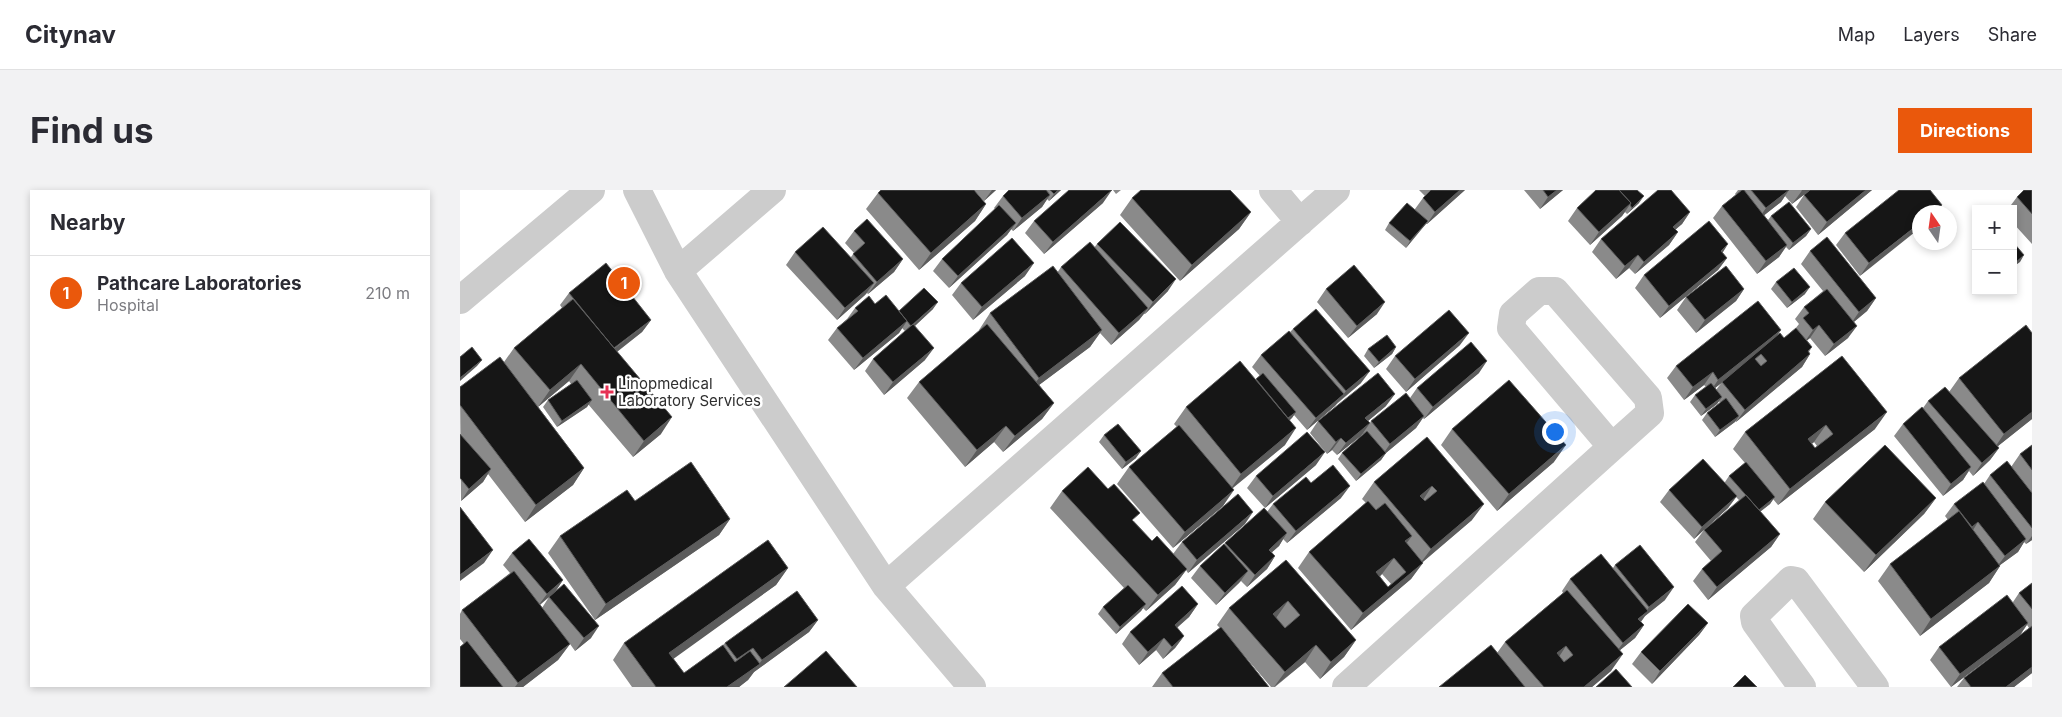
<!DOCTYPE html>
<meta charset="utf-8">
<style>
:root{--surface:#fff;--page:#f2f2f3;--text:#2b2b33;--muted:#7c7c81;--line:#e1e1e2;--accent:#ea580c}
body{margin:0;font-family:Inter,sans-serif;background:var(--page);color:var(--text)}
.controls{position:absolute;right:15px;top:15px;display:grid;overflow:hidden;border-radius:0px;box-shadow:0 2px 8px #0003}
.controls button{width:45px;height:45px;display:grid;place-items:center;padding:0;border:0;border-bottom:1px solid var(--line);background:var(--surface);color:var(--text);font:25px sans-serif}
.compass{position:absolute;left:1452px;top:15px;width:45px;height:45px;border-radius:50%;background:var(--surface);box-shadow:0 2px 8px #0003;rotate:347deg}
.you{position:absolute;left:1094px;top:241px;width:18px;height:18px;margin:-12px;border:4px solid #fff;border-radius:50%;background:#1a73e8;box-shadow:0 0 0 8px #1a73e833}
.badge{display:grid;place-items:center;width:32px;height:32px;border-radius:50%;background:var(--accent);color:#fff;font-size:16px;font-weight:700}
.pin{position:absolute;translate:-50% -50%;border:2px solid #fff;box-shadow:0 1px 5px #0006}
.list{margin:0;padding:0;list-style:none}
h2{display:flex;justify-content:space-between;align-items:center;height:65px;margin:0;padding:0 20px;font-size:21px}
h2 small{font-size:16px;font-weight:400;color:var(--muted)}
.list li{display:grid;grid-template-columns:32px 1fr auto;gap:15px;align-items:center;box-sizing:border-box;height:75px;padding:0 20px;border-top:1px solid var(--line)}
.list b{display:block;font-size:19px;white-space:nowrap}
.list p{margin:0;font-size:16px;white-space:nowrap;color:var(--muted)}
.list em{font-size:16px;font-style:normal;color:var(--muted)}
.map{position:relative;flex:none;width:1572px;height:497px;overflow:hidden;border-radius:0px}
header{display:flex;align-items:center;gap:30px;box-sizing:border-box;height:70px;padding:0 25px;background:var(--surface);border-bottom:1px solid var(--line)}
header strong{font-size:24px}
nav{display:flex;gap:28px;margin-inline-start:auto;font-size:18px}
.intro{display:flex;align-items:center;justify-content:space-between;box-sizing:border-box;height:120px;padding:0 30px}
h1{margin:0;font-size:35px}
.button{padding:12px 22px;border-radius:0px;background:var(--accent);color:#fff;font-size:18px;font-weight:700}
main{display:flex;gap:30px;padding:0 30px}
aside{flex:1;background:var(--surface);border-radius:0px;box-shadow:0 2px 8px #0003}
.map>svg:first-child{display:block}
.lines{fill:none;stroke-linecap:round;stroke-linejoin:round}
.minor{stroke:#ccc;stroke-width:28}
.wall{fill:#8a8a8a;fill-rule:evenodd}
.shaded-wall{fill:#5c5c5c}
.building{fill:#161616;stroke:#5c5c5c;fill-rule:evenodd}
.poi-dot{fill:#e63153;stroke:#fff;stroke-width:2}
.labels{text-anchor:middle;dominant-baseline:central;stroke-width:5;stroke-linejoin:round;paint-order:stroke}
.poi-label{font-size:15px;fill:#2f2f2f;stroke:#fff;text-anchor:start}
</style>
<header>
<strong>Citynav</strong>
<nav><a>Map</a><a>Layers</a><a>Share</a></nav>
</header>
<div class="intro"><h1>Find us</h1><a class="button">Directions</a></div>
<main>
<aside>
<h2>Nearby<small></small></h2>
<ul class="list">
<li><span class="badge">1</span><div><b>Pathcare Laboratories</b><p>Hospital</p></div><em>210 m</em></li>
</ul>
</aside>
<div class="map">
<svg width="1572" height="497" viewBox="0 0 1572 497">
<rect width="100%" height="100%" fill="#fff"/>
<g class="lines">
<path class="minor" d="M 177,0 L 218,81 L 426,396 L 512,497
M 813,0 L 840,32
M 218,81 L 312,0
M 0,110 L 131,0
M 426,396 L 876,0
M 886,497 L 1152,257 L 1190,223 L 1188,208 L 1095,101 L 1079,101 L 1053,124 L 1051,138 L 1152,257
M 1342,497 L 1295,432 L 1294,426 L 1331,390 L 1336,391 L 1415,497"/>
</g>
<path class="wall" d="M 514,0 L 536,0 L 524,11 Z
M 549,0 L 601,0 L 589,11 L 587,9 L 582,17 L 553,41 L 551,39 L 547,45 L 489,98 L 473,81 L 482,69 L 535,19 L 534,18 L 543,6 Z
M 653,0 L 661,0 L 656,4 Z
M 959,0 L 971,0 L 965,6 Z
M 1005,0 L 967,34 L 966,34 L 946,58 L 925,40 L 929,33 L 955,19 L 963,8 Z
M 1064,0 L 1103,0 L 1080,19 Z
M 1278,0 L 1350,0 L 1332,14 L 1325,6 L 1321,12 L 1304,25 L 1308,30 L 1311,26 L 1351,39 L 1346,46 L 1329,60 L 1326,57 L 1319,67 L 1297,84 L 1253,28 L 1262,16 L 1276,5 L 1275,4 Z
M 1412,0 L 1358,45 L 1336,17 L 1344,5 Z
M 1470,0 L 1400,86 L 1376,55 L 1385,43 Z
M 1572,0 L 1572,54 L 1553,33 L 1553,19 L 1548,19 L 1557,7 Z
M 418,3 L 526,14 L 515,31 L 459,80 L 406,19 Z
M 672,8 L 791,22 L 779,39 L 720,91 L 660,25 Z
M 643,13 L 584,64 L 565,43 L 574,31 Z
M 1179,13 L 1167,24 L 1165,22 L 1162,26 L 1130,55 L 1108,31 L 1117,18 Z
M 1230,22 L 1222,34 L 1215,40 L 1218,42 L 1209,55 L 1175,84 L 1169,78 L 1156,89 L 1132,62 L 1141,49 Z
M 394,41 L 443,69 L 434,82 L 408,104 L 407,103 L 405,105 L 377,130 L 326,75 L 335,62 L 391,67 L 394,63 L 385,53 Z
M 637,54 L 708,101 L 685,124 L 684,124 L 679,130 L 651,155 L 640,143 L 630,157 L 579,195 L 594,213 L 582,229 L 543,262 L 534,252 L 505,277 L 447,208 L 459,192 L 519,141 L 519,140 L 530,123 L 597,83 L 601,77 L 634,58 Z
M 1350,61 L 1416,108 L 1407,121 L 1394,132 L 1388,148 L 1365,166 L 1350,148 L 1347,150 L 1352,157 L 1349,162 L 1350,164 L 1342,177 L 1276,232 L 1276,231 L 1255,247 L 1242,230 L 1247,223 L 1260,213 L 1259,211 L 1257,214 L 1241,226 L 1230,212 L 1235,205 L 1246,197 L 1244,195 L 1224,210 L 1207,188 L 1216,176 L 1317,145 L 1324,148 L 1335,139 L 1339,134 L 1335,129 L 1344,117 L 1363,101 L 1341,74 ZM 1264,191 L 1262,192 L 1256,200 L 1255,198 Z
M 1263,63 L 1267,68 L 1258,80 L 1200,128 L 1175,98 L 1184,85 Z
M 565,86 L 513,130 L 492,105 L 501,93 Z
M 1316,92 L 1345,104 L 1327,118 L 1311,99 Z
M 866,99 L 917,124 L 888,148 L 857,112 Z
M 1284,99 L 1276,111 L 1236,143 L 1217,120 L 1226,107 Z
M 109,103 L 191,130 L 182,142 L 157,162 L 201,244 L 173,267 L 128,214 L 127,217 L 97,237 L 83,217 L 88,210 L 111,194 L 109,191 L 78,217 L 124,278 L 113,295 L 65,332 L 28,284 L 23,292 L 1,311 L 0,197 L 44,172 L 54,158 L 102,118 L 100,115 Z
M 395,118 L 439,121 L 473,119 L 455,136 L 465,170 L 424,205 L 405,181 L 413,169 L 445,141 L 442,138 L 439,143 L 394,180 L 368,150 L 377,138 L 387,129 Z
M 833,139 L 901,193 L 847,240 L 834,225 L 830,230 L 825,255 L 773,298 L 763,316 L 713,358 L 657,294 L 669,277 L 717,237 L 714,234 L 726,217 L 796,189 L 800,186 L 792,177 L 801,165 L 830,142 Z
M 1572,143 L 1572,229 L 1538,256 L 1539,258 L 1530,270 L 1513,286 L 1509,281 L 1503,290 L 1483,306 L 1434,246 L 1443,234 L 1463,218 L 1468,211 L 1489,202 L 1499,188 Z
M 1000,155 L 946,202 L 926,179 L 935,166 Z
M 936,157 L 932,164 L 914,178 L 904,166 L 908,159 Z
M 1382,166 L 1415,239 L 1318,315 L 1313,309 L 1310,314 L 1300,322 L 1320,344 L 1311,357 L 1248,410 L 1233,391 L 1242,379 L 1251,371 L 1235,352 L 1244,340 L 1279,310 L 1276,307 L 1268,318 L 1234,349 L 1200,312 L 1209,300 L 1265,292 L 1269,286 L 1285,273 L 1273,259 L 1285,242 ZM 1354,252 L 1357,256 L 1355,258 L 1352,254 Z
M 1019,183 L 964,229 L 963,228 L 956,238 L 926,263 L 921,270 L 896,291 L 878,269 L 882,263 L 903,245 L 902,244 L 877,265 L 872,260 L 867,264 L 850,243 L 858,231 L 926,216 L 908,231 L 910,233 L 911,231 L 950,208 L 957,198 Z
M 992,239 L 1094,272 L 1037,321 L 981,255 Z
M 644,245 L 676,268 L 662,279 L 639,252 Z
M 967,247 L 1012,330 L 963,372 L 951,389 L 891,440 L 838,378 L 849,362 L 906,313 L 902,309 L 914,292 ZM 922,384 L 931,394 L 928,397 L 920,387 Z
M 1572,255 L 1572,350 L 1566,354 L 1564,352 L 1558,362 L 1540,375 L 1540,376 L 1529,393 L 1460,446 L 1418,391 L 1430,374 L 1488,330 L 1485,326 L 1494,314 L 1524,294 L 1530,285 L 1551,277 L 1560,264 Z
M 856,275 L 805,318 L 787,298 L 796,286 Z
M 851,293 L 881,308 L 827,353 L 823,349 L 819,356 L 812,362 L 815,366 L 807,379 L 787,397 L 781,391 L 756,415 L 731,388 L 740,376 L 765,353 L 807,322 L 813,314 Z
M 602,301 L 674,331 L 692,351 L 713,364 L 722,352 L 785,334 L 728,383 L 726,380 L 715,395 L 686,421 L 683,418 L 681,421 L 656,444 L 638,424 L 643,417 L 664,398 L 590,318 Z
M 1476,308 L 1464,324 L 1404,382 L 1353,329 L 1365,312 Z
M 175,311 L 270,329 L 259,345 L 135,430 L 131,448 L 115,461 L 110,454 L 98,470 L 63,497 L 0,497 L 4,454 L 0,449 L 0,424 L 2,420 L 50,383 L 43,375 L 52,363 L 103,390 L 95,402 L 80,415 L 82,418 L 89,407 L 135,430 L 88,363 L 100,346 Z
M 826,370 L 896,450 L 884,467 L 860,489 L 845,472 L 815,497 L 811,497 L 782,463 L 809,497 L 692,497 L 702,483 L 760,438 L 757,435 L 769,418 Z
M 1155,375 L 1205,410 L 1185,426 L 1181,432 L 1184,435 L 1175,448 L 1160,460 L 1151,481 L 1132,497 L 979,497 L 1037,463 L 1045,452 L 1103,403 L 1102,401 L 1110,389 L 1153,378 Z
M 328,378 L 316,395 L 213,468 L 224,483 L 263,455 L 265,453 L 358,430 L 349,442 L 294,482 L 288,490 L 279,497 L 172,497 L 153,470 L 164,453 Z
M 1572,393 L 1572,483 L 1554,497 L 1497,497 L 1504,488 L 1569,438 L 1567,435 L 1560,445 L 1491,497 L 1470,470 L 1479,457 L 1553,412 L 1559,403 Z
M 738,414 L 729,427 L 717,438 L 724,446 L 715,458 L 703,469 L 696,460 L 679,475 L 662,454 L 670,442 Z
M 1248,433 L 1239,445 L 1192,494 L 1172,474 L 1181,462 Z"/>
<path class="shaded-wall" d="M 532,0 L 536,0 L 524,11 Z
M 598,0 L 601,0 L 589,11 L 594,4 Z
M 652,0 L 643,13 L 584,64 L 593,52 Z
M 1000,0 L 1005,0 L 967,34 L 975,22 Z
M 1097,0 L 1103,0 L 1080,19 L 1088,7 Z
M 1329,0 L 1321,12 L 1297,31 L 1306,18 Z
M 1342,0 L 1350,0 L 1332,14 L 1341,2 Z
M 1406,0 L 1412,0 L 1358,45 L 1367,32 Z
M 590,5 L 582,17 L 553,41 L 562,28 Z
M 1184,6 L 1179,13 L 1167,24 L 1172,18 Z
M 1171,13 L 1162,26 L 1130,55 L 1139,42 Z
M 526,14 L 515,31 L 459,80 L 471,63 Z
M 1482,15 L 1477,22 L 1472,22 Z
M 791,22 L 779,39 L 720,91 L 732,75 Z
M 1230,22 L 1222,34 L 1204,49 L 1213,37 Z
M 968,31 L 963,37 L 946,58 L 950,51 Z
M 556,33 L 547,45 L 489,98 L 498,86 Z
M 1460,33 L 1460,38 L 1400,86 L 1409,73 Z
M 1351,39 L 1346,46 L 1329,60 L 1333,53 Z
M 1218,42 L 1209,55 L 1175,84 L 1184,72 Z
M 1268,54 L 1260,67 L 1261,61 Z
M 1327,55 L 1319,67 L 1297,84 L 1306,71 Z
M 1178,65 L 1169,78 L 1156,89 L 1165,76 Z
M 1564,65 L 1560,72 L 1553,77 L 1553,75 Z
M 1267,68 L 1258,80 L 1200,128 L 1209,116 Z
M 443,69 L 434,82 L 408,104 L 417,92 Z
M 574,73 L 565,86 L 513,130 L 522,117 Z
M 716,89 L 708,101 L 685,124 L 693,112 Z
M 414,93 L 405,105 L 377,130 L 385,118 Z
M 1350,97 L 1345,104 L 1327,118 L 1332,112 Z
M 1284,99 L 1276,111 L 1236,143 L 1245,130 Z
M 1416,108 L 1407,121 L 1390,135 L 1399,122 Z
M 478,112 L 473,119 L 447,143 L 452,136 Z
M 925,112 L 917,124 L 888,148 L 897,136 Z
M 688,118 L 679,130 L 651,155 L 659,143 Z
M 191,130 L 182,142 L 145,171 L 154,159 Z
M 447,131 L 439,143 L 394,180 L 403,168 Z
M 1359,135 L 1350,148 L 1344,153 L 1353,140 Z
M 1397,136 L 1388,148 L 1365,166 L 1374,154 Z
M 642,140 L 630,157 L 567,204 L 579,188 Z
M 1321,140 L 1313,152 L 1250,202 L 1258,190 Z
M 1009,143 L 1000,155 L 946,202 L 955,189 Z
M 936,157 L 932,164 L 914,178 L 919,172 Z
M 474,158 L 465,170 L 424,205 L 433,192 Z
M 1350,164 L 1342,177 L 1276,232 L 1285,220 Z
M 22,170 L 17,176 L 0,191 L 0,188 Z
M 1027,171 L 1019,183 L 964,229 L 973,217 Z
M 121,174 L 109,191 L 78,217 L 90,200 Z
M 910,181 L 901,193 L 877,213 L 886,201 Z
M 1253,182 L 1244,195 L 1224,210 L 1233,197 Z
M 884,204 L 875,216 L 847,240 L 856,228 Z
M 935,204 L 926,216 L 897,240 L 905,228 Z
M 1262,207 L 1257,214 L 1241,226 L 1246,219 Z
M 132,210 L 127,217 L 97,237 L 102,231 Z
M 594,213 L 582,229 L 543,262 L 555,246 Z
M 836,222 L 832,228 L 819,239 L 824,232 Z
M 1427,222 L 1415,239 L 1318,315 L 1330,299 Z
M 1572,222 L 1572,229 L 1533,260 L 1544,244 Z
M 964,226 L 956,238 L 921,267 L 930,254 Z
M 1279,226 L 1275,232 L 1255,247 L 1260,240 Z
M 212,227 L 201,244 L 173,267 L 184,251 Z
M 910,233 L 901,246 L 877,265 L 886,253 Z
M 1366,235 L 1354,252 L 1336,266 L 1348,249 Z
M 546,236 L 534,252 L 505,277 L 517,260 Z
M 836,238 L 825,255 L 770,300 L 781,284 Z
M 881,248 L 872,260 L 867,264 L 876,252 Z
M 1106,255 L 1094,272 L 1037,321 L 1049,304 Z
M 1539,258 L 1530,270 L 1513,286 L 1522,273 Z
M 681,261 L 676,268 L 662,279 L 666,272 Z
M 865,262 L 856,275 L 805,318 L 813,306 Z
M 926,263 L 921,270 L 896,291 L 901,284 Z
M 1511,277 L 1503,290 L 1483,306 L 1491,294 Z
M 124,278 L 113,295 L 65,332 L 76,315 Z
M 31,279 L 23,292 L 1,311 L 9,299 Z
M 890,296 L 881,308 L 827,353 L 836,341 Z
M 972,296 L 961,313 L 960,306 Z
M 774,300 L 763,316 L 713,358 L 725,342 Z
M 1277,306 L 1268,318 L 1234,349 L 1242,337 Z
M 1315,307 L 1310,314 L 1293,327 L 1298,320 Z
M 1476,308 L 1464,324 L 1404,382 L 1416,365 Z
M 1024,314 L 1012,330 L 959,375 L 971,359 Z
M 793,322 L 785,334 L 728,383 L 737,370 Z
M 270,329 L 259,345 L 135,430 L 146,414 Z
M 1518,332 L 1510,345 L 1503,350 L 1512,337 Z
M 827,343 L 819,356 L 801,372 L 809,360 Z
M 1320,344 L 1311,357 L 1248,410 L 1257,397 Z
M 952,346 L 940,362 L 945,351 Z
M 1572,346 L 1572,350 L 1566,354 Z
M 1566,349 L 1558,362 L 1536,378 L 1545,366 Z
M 33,360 L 24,373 L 0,391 L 0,385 Z
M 815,366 L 807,379 L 787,397 L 795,385 Z
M 934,368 L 922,384 L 904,399 L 916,382 Z
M 963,373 L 951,389 L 891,440 L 903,423 Z
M 1540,376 L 1529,393 L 1460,446 L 1471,429 Z
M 328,378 L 316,395 L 198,480 L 209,463 Z
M 727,379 L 715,395 L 686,421 L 698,405 Z
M 788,381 L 779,393 L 756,415 L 765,403 Z
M 103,390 L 95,402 L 78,416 L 87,404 Z
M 1214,397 L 1205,410 L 1185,426 L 1179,434 L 1178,429 L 1184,425 L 1189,417 Z
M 828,411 L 816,428 L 801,441 L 813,424 Z
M 686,414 L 681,421 L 656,444 L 660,437 Z
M 738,414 L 729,427 L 706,447 L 715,435 Z
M 358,430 L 349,442 L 294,482 L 288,490 L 279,497 L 267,497 L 299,474 L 302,470 Z
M 1248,433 L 1239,445 L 1192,494 L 1200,481 Z
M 1568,433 L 1560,445 L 1491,497 L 1500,484 Z
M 1184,435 L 1175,448 L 1154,465 L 1163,453 Z
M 139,436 L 131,448 L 115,461 L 124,448 Z
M 724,446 L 715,458 L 703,469 L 712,457 Z
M 704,448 L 696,460 L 679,475 L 688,462 Z
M 896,450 L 884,467 L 860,489 L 871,472 Z
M 110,454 L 98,470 L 63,497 L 55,497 L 58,493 Z
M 856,455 L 845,472 L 814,497 L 825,482 Z
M 1106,456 L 1095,473 L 1097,463 Z
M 1163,464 L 1151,481 L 1132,497 L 1124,497 Z
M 1572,477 L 1572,483 L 1554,497 L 1546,497 Z"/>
<path class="building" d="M 421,0 L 514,0 L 526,14 L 471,63 L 418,3 Z
M 549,0 L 586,0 L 590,5 L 562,28 L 543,6 Z
M 590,0 L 598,0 L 594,4 Z
M 609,0 L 652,0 L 593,52 L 574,31 Z
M 681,0 L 770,0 L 791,22 L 732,75 L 672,8 Z
M 971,0 L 1000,0 L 975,22 L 963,8 Z
M 1083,0 L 1097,0 L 1088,7 Z
M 1136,0 L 1159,0 L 1171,13 L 1139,42 L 1117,18 Z
M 1159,0 L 1177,0 L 1184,6 L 1172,18 L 1170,15 L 1171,13 Z
M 1198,0 L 1211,0 L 1230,22 L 1213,37 L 1218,42 L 1184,72 L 1178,65 L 1165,76 L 1141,49 Z
M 1282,0 L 1284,0 L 1327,55 L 1306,71 L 1262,16 Z
M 1291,0 L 1329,0 L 1306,18 Z
M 1350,0 L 1406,0 L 1367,32 L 1344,5 Z
M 1439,0 L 1470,0 L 1482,15 L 1472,22 L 1460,22 L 1460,33 L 1409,73 L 1385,43 Z
M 1564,0 L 1572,0 L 1572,24 L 1557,7 Z
M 1329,12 L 1351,39 L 1333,53 L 1311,26 Z
M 947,13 L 968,31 L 950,51 L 929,33 Z
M 539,15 L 556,33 L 498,86 L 482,69 Z
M 407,29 L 443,69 L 417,92 L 393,64 L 405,53 L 394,41 Z
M 1249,31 L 1268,54 L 1261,61 L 1267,68 L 1209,116 L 1184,85 Z
M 660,32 L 716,89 L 693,112 L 637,54 Z
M 363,37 L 414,93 L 385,118 L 335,62 Z
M 1367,47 L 1416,108 L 1399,122 L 1350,61 Z
M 552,48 L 574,73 L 522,117 L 501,93 Z
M 630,52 L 688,118 L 659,143 L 601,77 Z
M 1553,52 L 1564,65 L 1553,75 Z
M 146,73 L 191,130 L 154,158 L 109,103 Z
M 894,75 L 925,112 L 897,136 L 866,99 Z
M 593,76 L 642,140 L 579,188 L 530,123 Z
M 1266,76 L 1284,99 L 1245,130 L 1226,107 Z
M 1334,78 L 1350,97 L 1332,112 L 1316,92 Z
M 464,98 L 478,112 L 451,136 L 439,121 Z
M 1367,99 L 1397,136 L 1374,154 L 1359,135 L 1353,140 L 1343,128 L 1349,123 L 1344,117 Z
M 426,105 L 447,131 L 403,168 L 377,138 L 398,121 L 395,118 L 409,106 L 415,114 Z
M 113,109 L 212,227 L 184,251 L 121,174 L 90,200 L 54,158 Z
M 1298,111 L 1321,140 L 1258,190 L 1253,182 L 1233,197 L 1216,176 Z
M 856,119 L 910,181 L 886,201 L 833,139 Z
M 989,120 L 1009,143 L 955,189 L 935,166 Z
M 453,134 L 474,158 L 433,192 L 413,169 Z
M 527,134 L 594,213 L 555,246 L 546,236 L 517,260 L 459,192 Z
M 1566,135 L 1572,143 L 1572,222 L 1544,244 L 1499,188 Z
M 1336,138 L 1352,157 L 1348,161 L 1350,164 L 1285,220 L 1262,192 L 1320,143 L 1324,148 ZM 1301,164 L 1307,171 L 1301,176 L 1295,169 Z
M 829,141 L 884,204 L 856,228 L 801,165 Z
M 927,145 L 936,157 L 919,172 L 908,159 Z
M 1011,152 L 1027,171 L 973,217 L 957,198 Z
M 12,157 L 22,170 L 0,188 L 0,167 Z
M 1382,166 L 1427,222 L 1330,299 L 1285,242 ZM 1366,235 L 1373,244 L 1355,258 L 1348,249 Z
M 40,167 L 124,278 L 76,315 L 0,215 L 0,197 Z
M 780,171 L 836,238 L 781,284 L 726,217 Z
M 803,183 L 836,222 L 828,228 L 796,189 Z
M 918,183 L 935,204 L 905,228 L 910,233 L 886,253 L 881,248 L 876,252 L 858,231 Z
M 117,190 L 132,210 L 102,231 L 88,210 Z
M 1049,190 L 1106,255 L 1049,304 L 992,239 Z
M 1251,193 L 1262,207 L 1246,219 L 1235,205 Z
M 1485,197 L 1539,258 L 1522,273 L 1468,211 Z
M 946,203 L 964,226 L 930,254 L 911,231 Z
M 1266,208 L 1279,226 L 1260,240 L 1247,223 Z
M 1462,217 L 1511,277 L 1491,294 L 1443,234 Z
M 658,234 L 681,261 L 666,272 L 644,245 Z
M 719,235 L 774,300 L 725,342 L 669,277 Z
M 907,241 L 926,263 L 901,284 L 882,263 Z
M 847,242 L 865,262 L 813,306 L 796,286 Z
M 0,244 L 31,279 L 9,299 L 0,288 Z
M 967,247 L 1024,314 L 971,359 L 914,292 ZM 972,296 L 977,301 L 965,311 L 960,306 Z
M 1425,255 L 1476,308 L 1416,365 L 1365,312 Z
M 1572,255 L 1572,280 L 1560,264 Z
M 1243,269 L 1277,306 L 1242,337 L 1209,300 Z
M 1547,271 L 1572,303 L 1572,338 L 1530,285 Z
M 231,272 L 270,329 L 146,414 L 100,346 L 167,300 L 175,311 Z
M 1286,272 L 1315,307 L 1299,320 L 1269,286 Z
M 873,275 L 890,296 L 836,341 L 813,314 L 846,287 L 851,293 Z
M 628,277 L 648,299 L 654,294 L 680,323 L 672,330 L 692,351 L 697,346 L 727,379 L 698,405 L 602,301 Z
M 1523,292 L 1566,349 L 1545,366 L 1518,332 L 1512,337 L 1494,314 Z
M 778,304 L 793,322 L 737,370 L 722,352 Z
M 1286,305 L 1320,344 L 1257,397 L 1242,379 L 1262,361 L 1244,340 Z
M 908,311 L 916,320 L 925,313 L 952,346 L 945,351 L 963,373 L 903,423 L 849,362 ZM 934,368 L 946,382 L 928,397 L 916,382 Z
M 0,317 L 33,360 L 0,385 Z
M 804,318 L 827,343 L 809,360 L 815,366 L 795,385 L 765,353 Z
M 1499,321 L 1540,376 L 1471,429 L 1430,374 Z
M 69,349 L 103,390 L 87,404 L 52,363 Z
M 308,350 L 328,378 L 209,463 L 224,483 L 263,455 L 275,472 L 290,461 L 300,474 L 267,497 L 196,497 L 164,453 Z
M 764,354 L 788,381 L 765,403 L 740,376 Z
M 1180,355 L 1214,397 L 1189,417 L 1155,375 Z
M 1141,364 L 1188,421 L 1178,429 L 1184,435 L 1163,453 L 1110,389 Z
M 826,370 L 896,450 L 871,472 L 856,455 L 825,482 L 769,418 ZM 828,411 L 840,425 L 825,438 L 813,424 Z
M 54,381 L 110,454 L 58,493 L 2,420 Z
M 1572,393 L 1572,419 L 1559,403 Z
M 104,394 L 139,436 L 124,448 L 89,407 Z
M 668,395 L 686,414 L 660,437 L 643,417 Z
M 722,396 L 738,414 L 715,435 L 724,446 L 712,457 L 704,448 L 688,462 L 670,442 Z
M 1107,400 L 1163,464 L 1124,497 L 1084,497 L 1045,452 ZM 1106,456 L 1113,465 L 1104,472 L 1097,463 Z
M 337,401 L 358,430 L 302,470 L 293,458 L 277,469 L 265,453 Z
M 1547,405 L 1568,433 L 1500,484 L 1479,457 Z
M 1228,414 L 1248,433 L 1200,481 L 1181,462 Z
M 1572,436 L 1572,477 L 1546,497 L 1511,497 L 1504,488 Z
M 761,437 L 809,497 L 713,497 L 702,483 Z
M 7,451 L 43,497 L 0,497 L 0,457 Z
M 1031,455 L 1065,497 L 979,497 Z
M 366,461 L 397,497 L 324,497 Z
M 1156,479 L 1172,497 L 1136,497 Z
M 1285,485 L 1297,497 L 1273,497 Z"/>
<path class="poi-dot" d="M144.5 194.5h5v5h5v5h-5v5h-5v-5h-5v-5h5z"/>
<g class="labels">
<g class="poi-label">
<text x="158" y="193">Linopmedical<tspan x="158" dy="17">Laboratory Services</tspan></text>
</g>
</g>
</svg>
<div class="controls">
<button>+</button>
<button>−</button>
</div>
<svg class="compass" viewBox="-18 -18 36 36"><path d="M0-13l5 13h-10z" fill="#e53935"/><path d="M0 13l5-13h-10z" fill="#7c7c81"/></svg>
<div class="you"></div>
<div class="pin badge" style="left:164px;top:93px">1</div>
</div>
</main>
